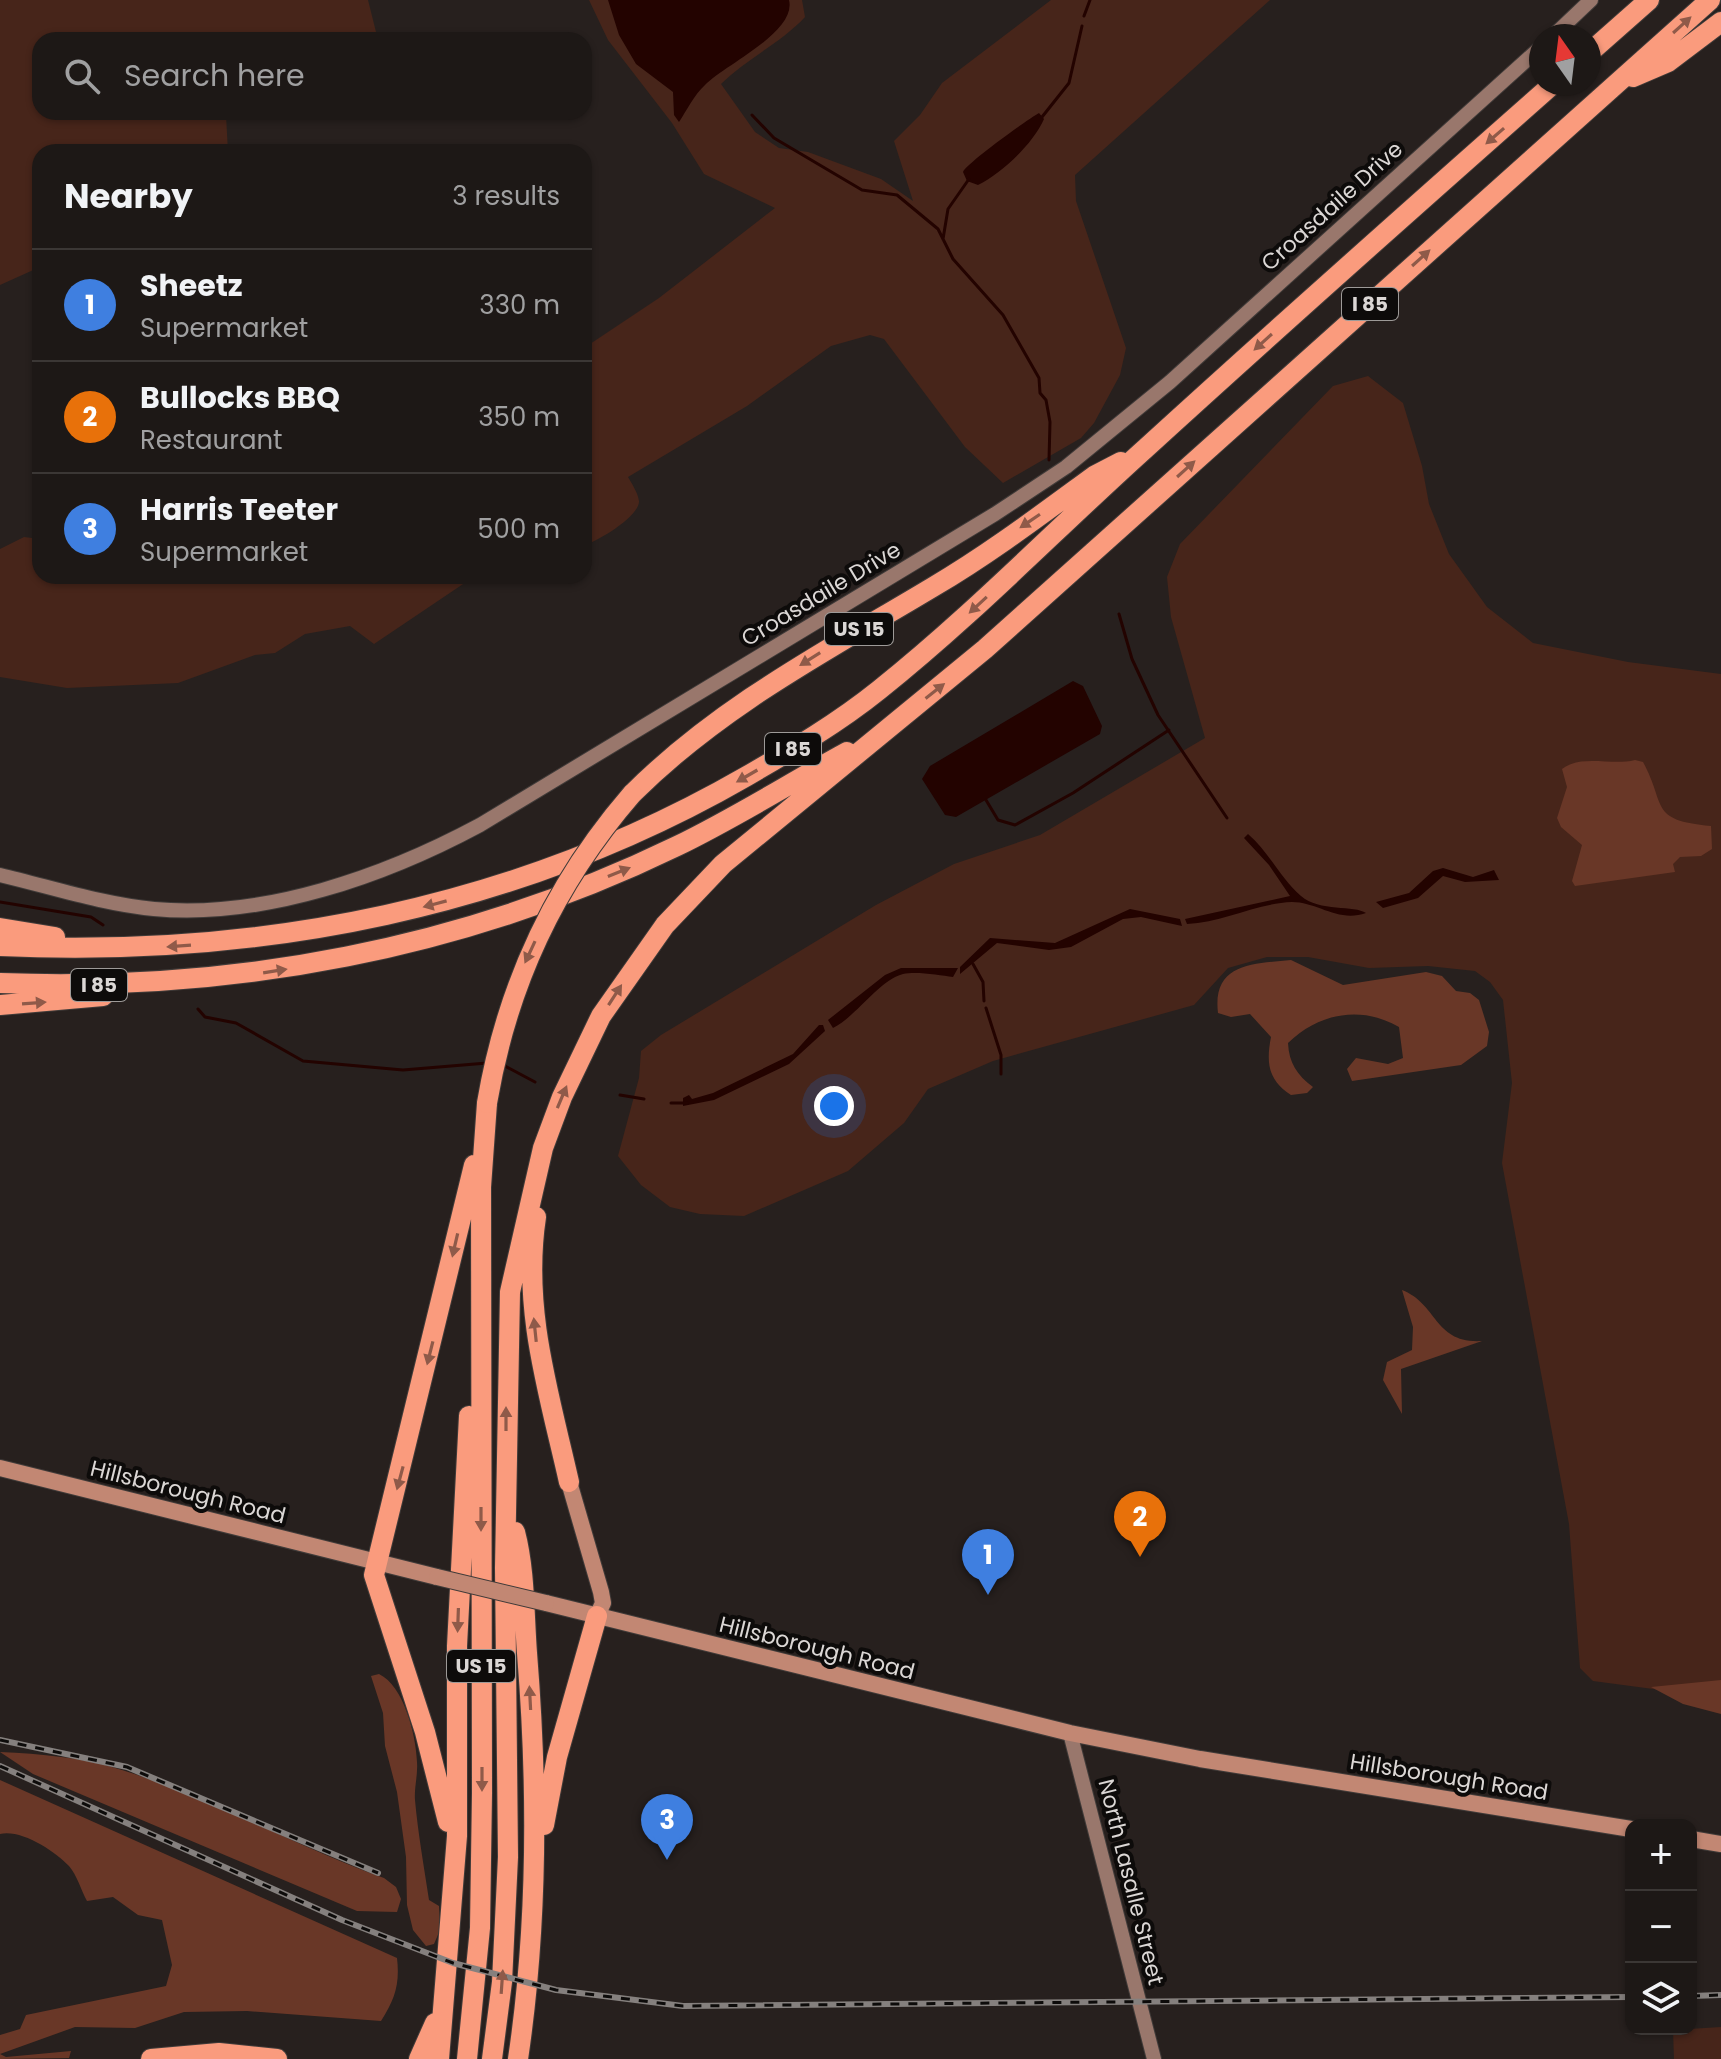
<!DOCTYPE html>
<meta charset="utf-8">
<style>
:root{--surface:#1d1816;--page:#25211f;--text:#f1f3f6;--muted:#a0a0a1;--line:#3b3735;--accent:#8c9099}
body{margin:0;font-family:Poppins,sans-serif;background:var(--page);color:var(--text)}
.controls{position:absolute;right:24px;bottom:24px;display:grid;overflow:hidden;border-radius:16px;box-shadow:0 2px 6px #0004}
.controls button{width:72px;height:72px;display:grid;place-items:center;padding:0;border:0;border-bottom:2px solid var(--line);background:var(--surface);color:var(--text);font:40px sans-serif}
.compass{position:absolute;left:1529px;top:24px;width:72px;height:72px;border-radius:50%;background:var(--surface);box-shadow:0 2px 6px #0004;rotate:346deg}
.you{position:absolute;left:834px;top:1106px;width:28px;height:28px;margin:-20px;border:6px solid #fff;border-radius:50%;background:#1a73e8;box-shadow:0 0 0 12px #1a73e833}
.badge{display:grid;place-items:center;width:52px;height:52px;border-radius:50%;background:var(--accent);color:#fff;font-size:26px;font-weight:700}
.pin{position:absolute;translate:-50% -66px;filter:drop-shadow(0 2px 4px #0008)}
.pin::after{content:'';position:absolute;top:42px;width:28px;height:24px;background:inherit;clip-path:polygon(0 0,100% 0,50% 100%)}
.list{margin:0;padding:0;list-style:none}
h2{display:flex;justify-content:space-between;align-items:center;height:104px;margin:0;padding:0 32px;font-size:34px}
h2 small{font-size:26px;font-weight:400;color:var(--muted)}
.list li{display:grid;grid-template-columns:52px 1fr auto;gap:24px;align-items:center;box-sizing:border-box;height:112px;padding:0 32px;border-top:2px solid var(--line)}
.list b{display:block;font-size:30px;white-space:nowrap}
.list p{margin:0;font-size:26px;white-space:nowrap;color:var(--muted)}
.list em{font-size:26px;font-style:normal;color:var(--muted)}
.icon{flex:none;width:44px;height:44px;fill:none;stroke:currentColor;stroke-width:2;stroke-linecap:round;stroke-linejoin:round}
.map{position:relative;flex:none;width:1721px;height:2059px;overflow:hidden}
.search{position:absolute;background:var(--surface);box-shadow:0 2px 6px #0004;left:32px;top:32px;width:560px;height:88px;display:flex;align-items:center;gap:20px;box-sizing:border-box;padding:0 28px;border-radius:24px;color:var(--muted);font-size:30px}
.panel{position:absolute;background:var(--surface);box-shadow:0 2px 6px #0004;left:32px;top:144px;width:560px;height:440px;border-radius:24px}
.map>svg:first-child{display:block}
.green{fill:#47251a}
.forest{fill:#693727}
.water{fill:#230300}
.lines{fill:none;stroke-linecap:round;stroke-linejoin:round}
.stream{stroke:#230300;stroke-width:3}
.secondary-casing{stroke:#403b39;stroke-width:16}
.primary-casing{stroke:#403b39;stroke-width:18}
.highway-casing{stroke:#403b39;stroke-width:22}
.secondary{stroke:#99776c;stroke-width:14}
.primary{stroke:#c28773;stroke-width:16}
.highway{stroke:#fa9b7d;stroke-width:20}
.rail-casing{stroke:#85807e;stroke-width:6}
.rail{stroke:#0d0b0a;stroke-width:3;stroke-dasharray:9;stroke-linecap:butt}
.primary-bridge-casing{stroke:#403b39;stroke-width:18;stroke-linecap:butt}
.highway-bridge-casing{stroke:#403b39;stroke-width:22;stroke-linecap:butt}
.primary-bridge{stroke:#c28773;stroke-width:16}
.highway-bridge{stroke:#fa9b7d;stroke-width:20}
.oneway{fill:#8f5a49}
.labels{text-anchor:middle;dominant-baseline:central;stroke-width:8;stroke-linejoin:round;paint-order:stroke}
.shield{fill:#0d0b0a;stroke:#9d9a98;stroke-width:2}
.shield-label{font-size:20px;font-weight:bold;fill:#dbd7d5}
.street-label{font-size:22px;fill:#dbd7d5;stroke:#0d0b0a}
</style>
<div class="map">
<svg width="1721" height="2059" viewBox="0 0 1721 2059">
<rect width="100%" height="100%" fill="#27201e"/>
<path class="green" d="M 0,0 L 368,0 L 378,40 L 40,40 L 40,112 L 246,112 L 226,115 L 228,152 L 40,152 L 40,267 L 0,285 Z
M 589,0 L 802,0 L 805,17 C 781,43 746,59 721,84 L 755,132 L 779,148 L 808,152 L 881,179 L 913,201 L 894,141 L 920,115 L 942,83 L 1051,0 L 1270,0 L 1075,175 L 1076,201 L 1126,348 L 1120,375 L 1094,423 L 1081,438 L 1003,483 L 965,447 L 884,339 L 870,335 L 831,346 L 747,406 L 628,477 C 632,484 638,493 639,501 C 640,516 597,542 584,545 L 584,348 L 659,298 L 775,208 L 704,174 L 672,123 L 608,40 Z
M 1368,376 L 1403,403 L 1422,466 L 1429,504 L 1449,554 L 1487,607 L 1533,643 L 1628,662 L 1721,674 L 1721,1698 L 1593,1681 L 1580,1668 L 1569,1524 L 1502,1163 L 1512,1083 L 1503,1000 L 1490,982 L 1475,971 L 1428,966 L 1369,968 L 1308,957 L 1267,957 L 1228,968 L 1194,1005 L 993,1061 L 928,1089 L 904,1123 L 848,1171 L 744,1216 L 700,1214 L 670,1207 L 641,1185 L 618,1156 L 639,1078 L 641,1051 L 661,1035 L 876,905 L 954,864 L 1040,835 L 1205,738 L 1171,617 L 1167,577 L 1180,544 L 1333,386 Z
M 24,537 L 40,539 L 40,576 L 475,576 L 374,644 L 350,626 L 305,634 L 275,653 L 255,655 L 178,683 L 67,688 L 0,677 L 0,549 Z
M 1721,2027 L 1721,2059 L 1674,2059 L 1673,2030 Z"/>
<path class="forest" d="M 1635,760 L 1643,762 C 1667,806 1648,820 1711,826 L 1712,849 L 1701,856 L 1680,857 L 1673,864 L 1675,872 L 1575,886 L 1572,881 L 1582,845 L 1561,827 L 1557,818 L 1567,787 L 1562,769 C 1581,754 1612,766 1635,760 Z
M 1291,960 L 1343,985 L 1426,972 L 1442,976 L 1456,991 L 1470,993 L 1479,1000 L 1489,1032 L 1487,1046 L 1461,1065 L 1352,1081 L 1347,1069 L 1356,1058 L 1388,1064 L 1403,1058 L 1399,1027 C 1361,1005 1319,1013 1288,1043 C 1289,1063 1297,1075 1313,1087 L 1307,1093 L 1291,1095 C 1268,1080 1266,1063 1271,1037 L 1250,1014 L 1231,1017 L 1218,1013 C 1212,963 1253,964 1291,960 Z
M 1402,1290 C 1438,1304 1434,1344 1482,1341 L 1401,1369 L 1402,1414 L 1383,1380 L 1387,1362 L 1412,1350 L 1413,1327 Z
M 379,1674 C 404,1686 416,1735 417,1762 C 418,1775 414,1788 415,1800 C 418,1833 424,1867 429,1900 L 439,1906 L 440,1930 L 434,1944 L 426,1946 L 413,1930 L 407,1905 L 406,1857 L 397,1792 L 385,1746 L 383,1713 L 371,1676 Z
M 1721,1680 L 1721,1714 L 1683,1704 L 1651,1687 Z
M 0,1752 C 41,1754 82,1757 122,1770 C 211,1798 295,1846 384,1878 L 396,1887 L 401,1899 L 397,1912 L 357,1911 L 33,1774 Z
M 0,1780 L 397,1958 C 400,1984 395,1999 381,2021 L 247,2011 L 184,2012 L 135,2028 L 75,2027 L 0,2054 L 6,2057 L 71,2051 L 69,2058 L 0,2059 L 0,2035 L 20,2029 L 26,2015 L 166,1986 L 172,1965 L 162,1920 L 138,1915 L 113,1897 L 87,1901 C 81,1890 77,1875 69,1866 C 55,1851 21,1829 0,1834 Z"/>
<path class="water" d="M 608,0 L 789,0 C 797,32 726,64 705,85 C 694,95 687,110 679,122 L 674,115 L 673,92 L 636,64 L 619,35 Z
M 1039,113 L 1044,119 C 1033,144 1002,173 978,185 L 967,181 L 963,172 C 967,163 1028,119 1039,113 Z
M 1073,681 L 1083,686 L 1102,726 L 1100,734 L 956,817 L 945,815 L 922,779 L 930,766 Z
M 1248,834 C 1269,852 1281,879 1301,896 C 1319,912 1355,905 1366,913 C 1338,923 1318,902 1292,902 C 1258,903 1223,922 1187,924 L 1185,919 L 1290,896 L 1269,865 L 1244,838 Z
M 1443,868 L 1473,877 L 1494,870 L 1499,880 L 1465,882 L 1443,876 L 1418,898 L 1383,908 L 1376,902 L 1409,893 L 1433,871 Z
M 1130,909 L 1180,919 L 1182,926 L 1141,917 L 1123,919 L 1071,947 L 1049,950 L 997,943 L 960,974 L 960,967 L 990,938 L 1055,943 Z
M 901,968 L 958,968 L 953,977 C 940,975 916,971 903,974 C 878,981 858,1015 833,1028 L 828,1020 L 885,975 Z
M 819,1025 L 823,1025 L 825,1031 L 789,1064 L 714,1100 L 683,1106 L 683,1098 L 689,1095 L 692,1099 L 713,1093 L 793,1054 Z"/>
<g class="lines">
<path class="stream" d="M 1084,16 L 1090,0
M 752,115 L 774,138 L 862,190 L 897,195 L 938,229 L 953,259 L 1003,315 L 1039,378 L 1040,393 L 1046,400 L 1050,422 L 1049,460
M 1042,117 L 1069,83 L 1082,26
M 943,239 L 948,209 L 969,179
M 1119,614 L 1132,659 L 1158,715 L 1227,818
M 986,800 L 998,820 L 1015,825 L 1073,793 L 1169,730
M 0,902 L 91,917 L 103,925
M 973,964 L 983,982 L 984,1001
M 986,1008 L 1001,1055 L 1001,1074
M 198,1009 L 205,1017 L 236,1023 L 303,1061 L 403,1070 L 487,1063
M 503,1065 L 535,1082
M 620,1095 L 644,1099
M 671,1103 L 687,1103"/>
<defs>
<path id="secondary" d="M 1553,36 L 1591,0
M 0,875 C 51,887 102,904 154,909 C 264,919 385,876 480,825 L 995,514 L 1066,467 L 1170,382 L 1541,47
M 1070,1733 L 1154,2059"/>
<path id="primary" d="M 0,1468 L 437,1577
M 569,1482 L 601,1592 L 603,1603 L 597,1616
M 546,1603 L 1070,1733 L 1200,1759 L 1631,1829
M 1691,1839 L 1721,1844"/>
<path id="highway" d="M 1589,53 L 1649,0
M 1633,77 L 1668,62 L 1721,22
M 632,794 C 720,706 828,650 933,587 C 989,554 1042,514 1094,476 L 1121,462
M 0,928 L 55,937
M 0,946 C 262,958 518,908 747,776 C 792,750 838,723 879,690 C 973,615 1057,528 1146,448 C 1281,325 1417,204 1553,84
M 0,983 C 234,992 465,949 677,846 C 735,818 790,783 847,752
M 0,1005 L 103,996
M 536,1217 C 522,1309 549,1393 569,1482
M 515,1532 C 525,1570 524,1613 527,1653 C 538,1789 538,1924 518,2059
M 448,1822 L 425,1732 L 374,1575 L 474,1165
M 544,1825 L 557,1757 L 597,1616
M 151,2059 L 219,2053 L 277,2059
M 419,2059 L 435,2023
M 439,2059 L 457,1836 L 457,1646 L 469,1416
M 467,2059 L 480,1928 L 482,1793 L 481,1187 L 487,1103
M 492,2059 L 502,1982 L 508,1857 L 505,1568 L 510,1292 L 543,1148 L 562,1097 L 601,1016 L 665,925 L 723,864 L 985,649 L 1710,0"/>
</defs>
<use href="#secondary" class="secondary-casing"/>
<use href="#primary" class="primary-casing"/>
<use href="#highway" class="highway-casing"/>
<use href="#secondary" class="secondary"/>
<use href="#primary" class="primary"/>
<use href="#highway" class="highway"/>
<defs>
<path id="rail" d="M 0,1740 L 127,1767 L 378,1873
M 0,1766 L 342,1920 L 453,1963 L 556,1990 L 683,2006 L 1631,1997
M 1691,1996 L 1721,1995"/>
</defs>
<use href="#rail" class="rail-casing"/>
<use href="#rail" class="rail"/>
<defs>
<path id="primary-bridge" d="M 437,1577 L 546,1603"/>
<path id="highway-bridge" d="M 487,1103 C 507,985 554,884 632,794"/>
</defs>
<use href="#primary-bridge" class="primary-bridge-casing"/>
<use href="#highway-bridge" class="highway-bridge-casing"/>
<use href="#primary-bridge" class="primary-bridge"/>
<use href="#highway-bridge" class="highway-bridge"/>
</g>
<defs><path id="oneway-solid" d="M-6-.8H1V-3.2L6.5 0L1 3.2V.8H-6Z" transform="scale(2)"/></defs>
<g class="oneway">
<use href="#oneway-solid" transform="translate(1682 25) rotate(-42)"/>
<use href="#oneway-solid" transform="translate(1495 136) rotate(139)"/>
<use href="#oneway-solid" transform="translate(1421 258) rotate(-42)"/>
<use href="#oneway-solid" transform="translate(1263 342) rotate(138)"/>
<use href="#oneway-solid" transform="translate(1186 469) rotate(-42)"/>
<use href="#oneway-solid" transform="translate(1030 521) rotate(146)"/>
<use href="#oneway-solid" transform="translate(978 605) rotate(137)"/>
<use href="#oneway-solid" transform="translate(810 659) rotate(148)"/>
<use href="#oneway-solid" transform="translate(935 691) rotate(-38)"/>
<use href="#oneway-solid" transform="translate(747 776) rotate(150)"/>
<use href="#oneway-solid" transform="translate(619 872) rotate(-22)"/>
<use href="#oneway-solid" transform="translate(435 904) rotate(165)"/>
<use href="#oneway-solid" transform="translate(179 946) rotate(176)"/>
<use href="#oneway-solid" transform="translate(530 952) rotate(115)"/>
<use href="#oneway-solid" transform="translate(275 971) rotate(-9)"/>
<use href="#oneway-solid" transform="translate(615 995) rotate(-57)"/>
<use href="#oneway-solid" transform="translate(34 1003) rotate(-4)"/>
<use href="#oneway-solid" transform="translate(562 1097) rotate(-67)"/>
<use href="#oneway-solid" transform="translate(455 1245) rotate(103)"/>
<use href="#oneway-solid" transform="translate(535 1330) rotate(-96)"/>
<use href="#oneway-solid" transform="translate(430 1353) rotate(104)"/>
<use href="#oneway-solid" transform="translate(506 1419) rotate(-90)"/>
<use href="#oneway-solid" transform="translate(400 1478) rotate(105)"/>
<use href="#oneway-solid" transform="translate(481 1519) rotate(90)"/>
<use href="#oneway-solid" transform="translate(458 1620) rotate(92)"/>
<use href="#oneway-solid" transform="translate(530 1698) rotate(-93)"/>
<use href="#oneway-solid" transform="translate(482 1779) rotate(90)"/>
<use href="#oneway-solid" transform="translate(502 1982) rotate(-86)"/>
</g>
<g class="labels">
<g class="shield">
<rect x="1342" y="288" width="56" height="32" rx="6"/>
<rect x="825" y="613" width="68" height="32" rx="6"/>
<rect x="765" y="733" width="56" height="32" rx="6"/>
<rect x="71" y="969" width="56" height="32" rx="6"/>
<rect x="447" y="1650" width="68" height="32" rx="6"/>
</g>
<g class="shield-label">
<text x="1370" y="304">I 85</text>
<text x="859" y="629">US 15</text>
<text x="793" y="749">I 85</text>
<text x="99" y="985">I 85</text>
<text x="481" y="1666">US 15</text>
</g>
<g class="street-label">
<text transform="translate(1332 206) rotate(-42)">Croasdaile Drive</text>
<text transform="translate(821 594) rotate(-31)">Croasdaile Drive</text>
<text transform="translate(188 1492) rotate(14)">Hillsborough Road</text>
<text transform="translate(817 1648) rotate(14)">Hillsborough Road</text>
<text transform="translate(1449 1777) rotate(9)">Hillsborough Road</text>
<text transform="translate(1131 1882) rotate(76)">North Lasalle Street</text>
</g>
</g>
</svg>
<div class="controls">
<button>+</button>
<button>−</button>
<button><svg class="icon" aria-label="layers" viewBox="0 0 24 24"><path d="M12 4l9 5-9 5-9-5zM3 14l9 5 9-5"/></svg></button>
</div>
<svg class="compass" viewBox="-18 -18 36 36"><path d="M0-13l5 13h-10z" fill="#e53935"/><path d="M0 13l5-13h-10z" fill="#a0a0a1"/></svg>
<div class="you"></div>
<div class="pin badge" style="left:988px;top:1595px;background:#3f7fe0">1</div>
<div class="pin badge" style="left:1140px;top:1557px;background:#e8710a">2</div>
<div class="pin badge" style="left:667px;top:1860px;background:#3f7fe0">3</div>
<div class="search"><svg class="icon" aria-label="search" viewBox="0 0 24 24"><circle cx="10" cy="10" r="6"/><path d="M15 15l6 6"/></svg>Search here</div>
<section class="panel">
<h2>Nearby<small>3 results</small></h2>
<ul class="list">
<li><span class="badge" style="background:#3f7fe0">1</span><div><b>Sheetz</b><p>Supermarket</p></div><em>330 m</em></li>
<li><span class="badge" style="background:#e8710a">2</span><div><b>Bullocks BBQ</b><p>Restaurant</p></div><em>350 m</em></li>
<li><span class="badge" style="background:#3f7fe0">3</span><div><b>Harris Teeter</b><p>Supermarket</p></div><em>500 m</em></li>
</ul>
</section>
</div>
